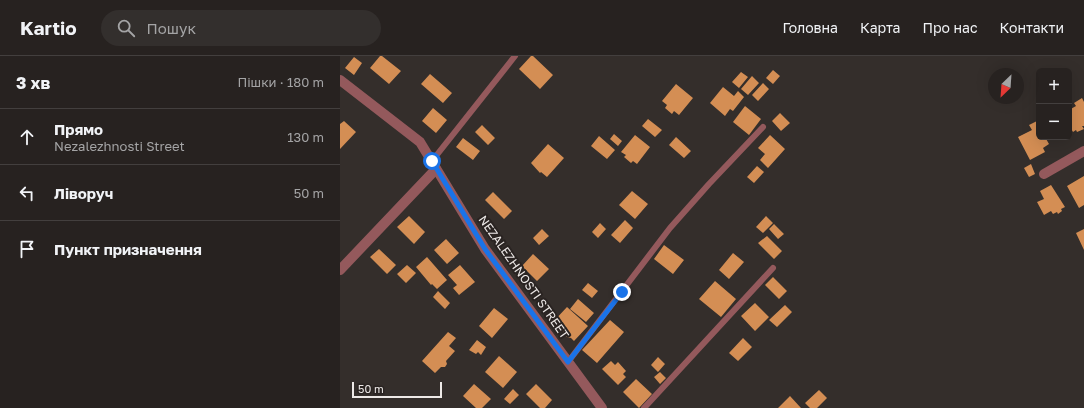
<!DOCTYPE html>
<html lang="uk">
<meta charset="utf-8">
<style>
:root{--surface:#272220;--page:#332f2d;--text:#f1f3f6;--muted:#a4a4a5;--line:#433f3e}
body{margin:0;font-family:"Golos Text",sans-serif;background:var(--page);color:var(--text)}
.controls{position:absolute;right:12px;top:12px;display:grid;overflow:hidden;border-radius:6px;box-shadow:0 4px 16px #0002}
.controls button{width:36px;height:36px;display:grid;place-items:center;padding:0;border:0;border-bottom:1px solid var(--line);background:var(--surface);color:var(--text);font:20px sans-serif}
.compass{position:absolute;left:648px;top:12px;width:36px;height:36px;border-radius:50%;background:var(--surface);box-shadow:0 4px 16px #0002;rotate:205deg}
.scale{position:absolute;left:12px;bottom:10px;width:90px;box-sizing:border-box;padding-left:4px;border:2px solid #ede9e7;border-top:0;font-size:11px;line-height:14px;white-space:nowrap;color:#ede9e7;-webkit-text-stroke:3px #2a2422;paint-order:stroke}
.stop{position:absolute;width:12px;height:12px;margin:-9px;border:3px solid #1a73e8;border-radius:50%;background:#fff}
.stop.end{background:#1a73e8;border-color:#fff;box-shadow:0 1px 4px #0008}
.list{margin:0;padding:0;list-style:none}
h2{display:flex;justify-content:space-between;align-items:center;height:52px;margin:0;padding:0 16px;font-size:17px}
h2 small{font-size:13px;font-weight:400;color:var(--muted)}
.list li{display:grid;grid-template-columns:26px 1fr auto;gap:12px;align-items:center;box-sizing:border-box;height:56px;padding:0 16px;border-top:1px solid var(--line)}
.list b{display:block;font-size:15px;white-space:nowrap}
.list p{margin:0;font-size:13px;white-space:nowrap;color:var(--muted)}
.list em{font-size:13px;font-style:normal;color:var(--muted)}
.icon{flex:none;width:22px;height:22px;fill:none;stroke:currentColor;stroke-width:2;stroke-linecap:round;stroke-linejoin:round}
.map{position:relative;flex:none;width:744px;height:352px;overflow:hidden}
header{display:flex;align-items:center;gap:24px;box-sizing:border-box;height:56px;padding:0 20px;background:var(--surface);border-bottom:1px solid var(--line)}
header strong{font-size:19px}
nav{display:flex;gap:22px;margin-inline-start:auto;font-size:14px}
.search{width:280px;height:36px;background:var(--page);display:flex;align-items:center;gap:10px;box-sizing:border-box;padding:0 14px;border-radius:22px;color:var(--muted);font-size:15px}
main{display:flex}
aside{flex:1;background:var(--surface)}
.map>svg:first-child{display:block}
.building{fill:#d48e54}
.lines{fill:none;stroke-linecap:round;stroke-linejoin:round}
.service{stroke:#94595c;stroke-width:6}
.minor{stroke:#94595c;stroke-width:10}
.tertiary{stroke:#94595c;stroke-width:10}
.route{stroke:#1a73e8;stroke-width:5}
.labels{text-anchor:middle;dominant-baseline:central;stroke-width:4;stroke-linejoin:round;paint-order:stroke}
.street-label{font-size:12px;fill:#ede9e7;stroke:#2a2422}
</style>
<header>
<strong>Kartio</strong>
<div class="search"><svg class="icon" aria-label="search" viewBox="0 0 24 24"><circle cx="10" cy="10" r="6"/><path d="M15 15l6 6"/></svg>Пошук</div>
<nav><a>Головна</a><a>Карта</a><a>Про нас</a><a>Контакти</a></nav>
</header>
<main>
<aside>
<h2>3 хв<small>Пішки · 180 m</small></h2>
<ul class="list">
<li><svg class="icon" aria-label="ahead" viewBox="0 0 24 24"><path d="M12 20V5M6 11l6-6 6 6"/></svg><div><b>Прямо</b><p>Nezalezhnosti Street</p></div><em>130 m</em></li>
<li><svg class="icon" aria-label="left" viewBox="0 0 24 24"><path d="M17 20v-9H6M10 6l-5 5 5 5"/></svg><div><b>Ліворуч</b></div><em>50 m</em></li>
<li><svg class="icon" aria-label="arrive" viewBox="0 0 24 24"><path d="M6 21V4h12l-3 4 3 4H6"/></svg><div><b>Пункт призначення</b></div></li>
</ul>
</aside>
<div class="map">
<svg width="744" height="352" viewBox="0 0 744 352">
<rect width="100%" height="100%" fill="#342e2b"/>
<path class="building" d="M 40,0 L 42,0 L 61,15 L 49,28 L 30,12 Z
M 191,0 L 193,0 L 213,19 L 200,33 L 179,13 Z
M 14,1 L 22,7 L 14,19 L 5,12 Z
M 433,14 L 440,20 L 433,28 L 426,22 Z
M 401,16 L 408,21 L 399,32 L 392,26 Z
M 90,18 L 112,37 L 103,47 L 81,28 Z
M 412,20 L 419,27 L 408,39 L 401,33 Z
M 423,27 L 429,33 L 418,45 L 412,39 Z
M 336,28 L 353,42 L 339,59 L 334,55 L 332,58 L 325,52 L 327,49 L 322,45 Z
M 383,31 L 394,40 L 398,35 L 404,41 L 393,55 L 390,53 L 385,60 L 370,47 Z
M 742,42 L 744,46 L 744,70 L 742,70 L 744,73 L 737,76 L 736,74 L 733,76 L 729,69 L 729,54 L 736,50 L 734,47 Z
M 405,50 L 421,63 L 409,79 L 393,66 Z
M 93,52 L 107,64 L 96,77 L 82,65 Z
M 440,57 L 450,67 L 441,75 L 432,65 Z
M 308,63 L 322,74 L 315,81 L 302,70 Z
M 4,65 L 16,76 L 0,93 L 0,68 Z
M 697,65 L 699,69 L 699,81 L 705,81 L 709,88 L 703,92 L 705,96 L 690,104 L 678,81 L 692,74 L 689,69 Z
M 142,69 L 155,82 L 148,89 L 135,76 Z
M 274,78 L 282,85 L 278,90 L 270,83 Z
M 295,79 L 310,91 L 297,108 L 293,105 L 291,107 L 284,101 L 286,99 L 281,96 Z
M 430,79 L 445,93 L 428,112 L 420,104 L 425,98 L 418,92 Z
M 259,80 L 275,94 L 267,103 L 251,90 Z
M 336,81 L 351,95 L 344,102 L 329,89 Z
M 123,82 L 140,95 L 133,104 L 116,91 Z
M 208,88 L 224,102 L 207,121 L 201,116 L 200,117 L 191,107 Z
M 691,108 L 695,118 L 689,121 L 684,112 Z
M 417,110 L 424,116 L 414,127 L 407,121 Z
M 744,120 L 744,149 L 739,152 L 727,130 Z
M 711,129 L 725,151 L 721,153 L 722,155 L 718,158 L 717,156 L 713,158 L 711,155 L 704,159 L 697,146 L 704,143 L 700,135 Z
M 292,135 L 308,148 L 295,163 L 279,149 Z
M 153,136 L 172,155 L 164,163 L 145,144 Z
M 69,160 L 85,176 L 74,188 L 57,171 Z
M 426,160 L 433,167 L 423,177 L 416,171 Z
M 285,164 L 293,172 L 280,187 L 271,179 Z
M 260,167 L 266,173 L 258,182 L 252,176 Z
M 434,168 L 444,178 L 438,183 L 429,173 Z
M 202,173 L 209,180 L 199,189 L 193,182 Z
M 744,173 L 744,194 L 736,177 Z
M 427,180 L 442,195 L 434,203 L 418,187 Z
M 106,183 L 119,197 L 107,208 L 94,194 Z
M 324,189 L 344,204 L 333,218 L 314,203 Z
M 39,193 L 56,209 L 47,218 L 30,201 Z
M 393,197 L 404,206 L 389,223 L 379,214 Z
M 193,198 L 209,213 L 197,225 L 182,210 Z
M 87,201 L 107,224 L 97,233 L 92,228 L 91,229 L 76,211 Z
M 67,209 L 76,217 L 66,227 L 57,218 Z
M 120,209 L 135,226 L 119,239 L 113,232 L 117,229 L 108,219 Z
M 433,221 L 447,235 L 439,243 L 425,229 Z
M 375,225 L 396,243 L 381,261 L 359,243 Z
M 248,227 L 258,235 L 252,242 L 242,234 Z
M 98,235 L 110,247 L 105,253 L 93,241 Z
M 238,243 L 254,257 L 246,266 L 230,253 Z
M 415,247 L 429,261 L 415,275 L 401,260 Z
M 445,249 L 452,256 L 437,271 L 429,264 Z
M 227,251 L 248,270 L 234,285 L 231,282 L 227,281 L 222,274 L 213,266 Z
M 154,252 L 168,263 L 152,282 L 139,270 Z
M 270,264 L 284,276 L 257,307 L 242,294 Z
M 108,276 L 116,282 L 109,290 L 115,295 L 106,305 L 107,308 L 105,311 L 101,311 L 95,317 L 82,305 Z
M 403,282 L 412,291 L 398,305 L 389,297 Z
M 137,284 L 146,291 L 141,299 L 138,296 L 136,298 L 129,294 Z
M 159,300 L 177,316 L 163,332 L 145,316 Z
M 318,301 L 325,308 L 318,316 L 311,309 Z
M 271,305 L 275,309 L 278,306 L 286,315 L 283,318 L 286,321 L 278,329 L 262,313 Z
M 320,316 L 326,322 L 320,328 L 314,321 Z
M 296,323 L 312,338 L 299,352 L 283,336 Z
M 134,328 L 151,343 L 142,352 L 136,352 L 123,340 Z
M 196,328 L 212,344 L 205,352 L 200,352 L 186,338 Z
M 173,333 L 179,339 L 170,348 L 164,343 Z
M 479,334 L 487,342 L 477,352 L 470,352 L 465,347 Z
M 450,340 L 461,352 L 438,352 Z"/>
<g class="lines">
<path class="service" d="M 92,105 L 175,0
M 228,306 L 330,172 L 369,128 L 423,71
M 304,352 L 433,212"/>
<path class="minor" d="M 704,118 L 744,95
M 0,214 L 96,113"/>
<path class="tertiary" d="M 0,24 L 80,86 L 145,193 L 262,352"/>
</g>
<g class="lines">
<path class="route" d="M 92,105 L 145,193 L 228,306 L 282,236"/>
</g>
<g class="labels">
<g class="street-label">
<text transform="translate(184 221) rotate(55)">NEZALEZHNOSTI STREET</text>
</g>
</g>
</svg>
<div class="controls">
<button>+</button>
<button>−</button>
</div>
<svg class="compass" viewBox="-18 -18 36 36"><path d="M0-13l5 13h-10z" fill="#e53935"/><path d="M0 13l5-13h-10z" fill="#a4a4a5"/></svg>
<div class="scale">50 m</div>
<div class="stop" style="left:92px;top:105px"></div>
<div class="stop end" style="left:282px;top:236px"></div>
</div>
</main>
